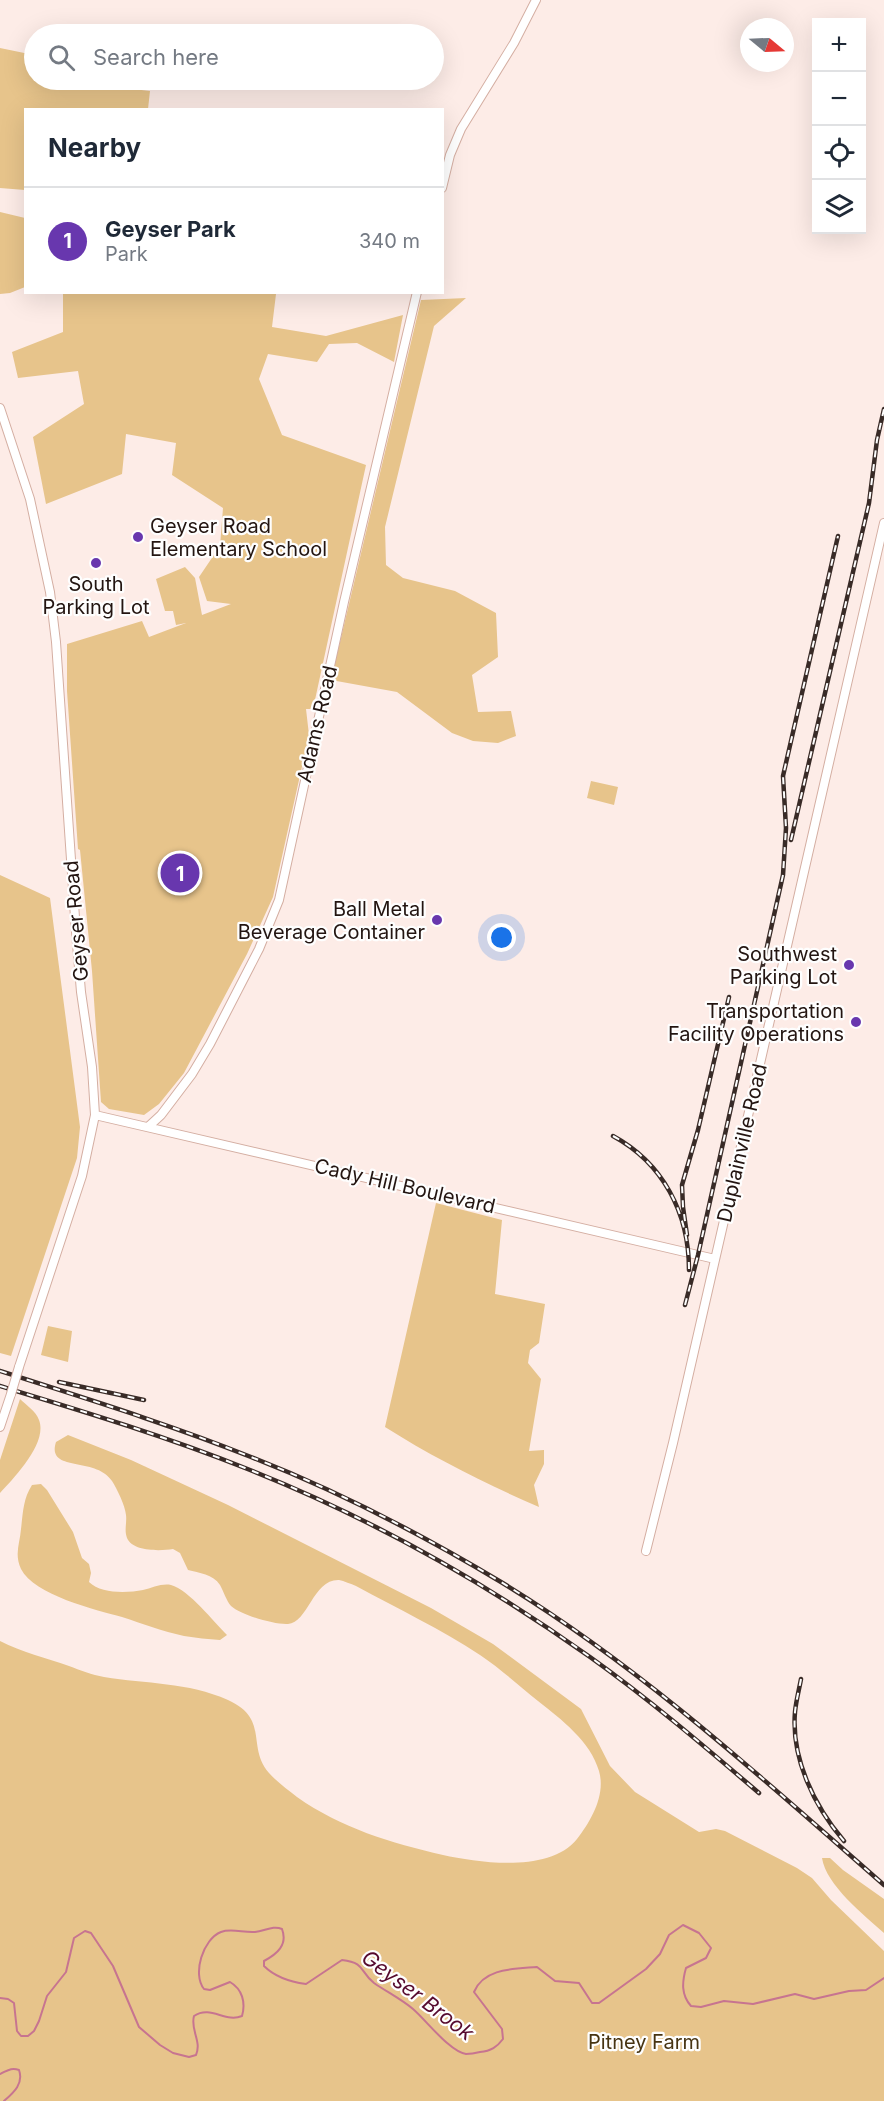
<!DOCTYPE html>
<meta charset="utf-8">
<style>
:root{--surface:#fff;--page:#f2f2f3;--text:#1f2937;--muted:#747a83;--line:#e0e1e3;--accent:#6837ae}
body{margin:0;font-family:Inter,sans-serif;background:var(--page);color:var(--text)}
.controls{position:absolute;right:18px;top:18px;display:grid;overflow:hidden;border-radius:0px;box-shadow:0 6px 24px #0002}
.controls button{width:54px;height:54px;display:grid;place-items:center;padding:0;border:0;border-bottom:2px solid var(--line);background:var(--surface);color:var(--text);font:30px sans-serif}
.compass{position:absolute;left:740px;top:18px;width:54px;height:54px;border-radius:50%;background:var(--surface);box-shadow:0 6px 24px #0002;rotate:109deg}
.you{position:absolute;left:502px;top:938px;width:21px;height:21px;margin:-15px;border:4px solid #fff;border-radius:50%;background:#1a73e8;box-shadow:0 0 0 9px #1a73e833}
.badge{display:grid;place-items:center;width:39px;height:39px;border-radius:50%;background:var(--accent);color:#fff;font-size:20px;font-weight:700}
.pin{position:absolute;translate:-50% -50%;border:3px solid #fff;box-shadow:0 2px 6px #0006}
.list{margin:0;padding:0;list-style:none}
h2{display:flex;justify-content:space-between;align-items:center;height:78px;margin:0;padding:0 24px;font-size:26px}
h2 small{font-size:20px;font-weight:400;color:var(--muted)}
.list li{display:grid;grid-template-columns:39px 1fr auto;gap:18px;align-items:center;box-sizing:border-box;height:108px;padding:0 24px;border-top:2px solid var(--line)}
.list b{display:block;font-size:22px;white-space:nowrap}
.list p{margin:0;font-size:20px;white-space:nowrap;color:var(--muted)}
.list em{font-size:20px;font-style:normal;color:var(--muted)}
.icon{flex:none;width:33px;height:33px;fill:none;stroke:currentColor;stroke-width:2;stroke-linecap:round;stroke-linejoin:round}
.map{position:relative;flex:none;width:884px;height:2101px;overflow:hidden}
.search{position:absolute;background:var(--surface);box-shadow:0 6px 24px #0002;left:24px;top:24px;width:420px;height:66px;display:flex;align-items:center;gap:15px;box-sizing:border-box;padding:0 21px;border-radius:33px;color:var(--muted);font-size:22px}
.panel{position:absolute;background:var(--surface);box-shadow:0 6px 24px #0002;left:24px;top:108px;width:420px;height:186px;border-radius:0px}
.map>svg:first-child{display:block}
.green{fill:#e7c48b}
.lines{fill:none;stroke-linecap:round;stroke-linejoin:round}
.stream{stroke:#c77490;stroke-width:2}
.tertiary-casing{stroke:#d4aea2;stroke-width:10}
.tertiary{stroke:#fff;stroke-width:8}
.rail-casing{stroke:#392b27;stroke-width:4.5}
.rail{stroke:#fefefe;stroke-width:2;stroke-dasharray:7;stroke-linecap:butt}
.tertiary-bridge-casing{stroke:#d4aea2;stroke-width:10;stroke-linecap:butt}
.tertiary-bridge{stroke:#fff;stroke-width:8}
.poi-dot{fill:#6837ae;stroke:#fefefe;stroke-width:2}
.labels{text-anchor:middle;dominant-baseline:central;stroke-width:4.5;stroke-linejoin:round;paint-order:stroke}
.poi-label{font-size:20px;fill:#231511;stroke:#fefefe;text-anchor:end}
.street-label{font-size:20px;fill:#231511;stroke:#fefefe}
.park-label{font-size:20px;fill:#473412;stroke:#fefefe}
.water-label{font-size:21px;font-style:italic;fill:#560a2e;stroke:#fefefe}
</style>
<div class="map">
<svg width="884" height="2101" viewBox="0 0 884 2101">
<rect width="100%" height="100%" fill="#fdece7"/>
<path class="green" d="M 0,48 L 34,55 L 34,80 L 78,80 L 98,85 L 150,91 L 148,109 L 26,110 L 25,190 L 0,188 Z
M 0,212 L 25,218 L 25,287 L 10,293 L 0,294 Z
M 63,293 L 277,293 L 276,294 L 272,327 L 326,336 L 403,315 L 394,362 L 357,343 L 329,344 L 317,362 L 268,354 L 259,379 L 282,435 L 366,465 L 313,709 L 306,709 L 309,735 L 273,897 L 247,954 L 184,1073 L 159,1104 L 144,1115 L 109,1109 L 101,1102 L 92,971 L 80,850 L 78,849 L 67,691 L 67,644 L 142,621 L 149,637 L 186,623 L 176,625 L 173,611 L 165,611 L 156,579 L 185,567 L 195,578 L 202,615 L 231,604 L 207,601 L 199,577 L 220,546 L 223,508 L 172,475 L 176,443 L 126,434 L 122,474 L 46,504 L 33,437 L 84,404 L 78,371 L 18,378 L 12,352 L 63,332 Z
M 466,298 L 434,326 L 385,527 L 386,565 L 403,578 L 455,591 L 496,613 L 498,657 L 472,675 L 478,712 L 511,711 L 516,736 L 498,743 L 473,741 L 452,733 L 397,692 L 331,680 L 421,300 Z
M 591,781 L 618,787 L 614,805 L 587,798 Z
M 0,875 L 50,898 L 80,1127 L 77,1158 L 11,1356 L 0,1353 Z
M 436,1203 L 502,1220 L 495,1294 L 545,1304 L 539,1343 L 530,1350 L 528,1363 L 541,1379 L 529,1451 L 544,1450 L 544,1464 L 534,1485 L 539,1507 C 486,1484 434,1458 385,1427 Z
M 48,1326 L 72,1331 L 68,1362 L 41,1355 Z
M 20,1399 C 26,1405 36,1411 39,1420 C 48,1443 14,1478 0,1493 L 0,1460 Z
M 68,1435 L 131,1460 L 228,1505 L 431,1608 L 493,1644 L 581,1709 L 610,1766 L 635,1792 L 699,1832 L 716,1829 L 725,1831 L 797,1868 L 812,1878 L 831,1900 L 884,1951 L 884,2101 L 0,2101 L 0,1641 C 22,1652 46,1658 69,1666 C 80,1670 92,1675 104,1677 C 146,1684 188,1682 228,1700 C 270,1719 246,1746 269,1773 C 277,1782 288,1790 297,1797 C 341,1828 391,1843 443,1855 C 480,1863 550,1873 577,1839 C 591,1821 606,1795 599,1771 C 591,1742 561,1719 538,1701 C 519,1686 501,1669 480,1655 C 441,1629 398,1609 356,1586 C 351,1584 344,1581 339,1580 C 313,1579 308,1623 288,1624 C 275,1625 241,1615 231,1606 C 226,1600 224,1592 220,1585 C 213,1574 199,1573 188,1570 L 180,1553 L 173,1549 C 161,1551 133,1552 127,1538 C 124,1530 127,1523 126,1515 C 125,1505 117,1489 112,1481 C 96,1456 46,1473 56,1442 Z
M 41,1484 L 47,1490 L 73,1532 L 82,1558 L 89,1564 L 91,1573 L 89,1582 C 101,1594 127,1593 143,1590 C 152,1588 162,1583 171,1585 C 189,1590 214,1622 227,1635 L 220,1640 C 208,1639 196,1638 184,1636 C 162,1631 143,1624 122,1617 C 96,1610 34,1595 21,1569 C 14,1554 20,1543 21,1529 C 23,1513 23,1499 32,1485 Z
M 822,1858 L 830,1858 L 843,1870 L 884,1899 L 884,1933 C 864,1915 826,1885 822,1858 Z"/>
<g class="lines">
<path class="stream" d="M 0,1998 L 8,1999 L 14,2003 L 17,2031 L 21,2036 L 28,2036 L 34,2031 L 39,2021 L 47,1996 L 66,1972 L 74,1938 L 85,1931 L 91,1933 L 113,1966 L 139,2027 L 160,2045 L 173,2053 L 189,2057 L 196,2055 C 202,2041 190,2030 194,2016 C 211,2005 225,2023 242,2016 C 246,2002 242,1989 230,1982 L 210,1990 L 204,1989 C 192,1974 203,1939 221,1932 C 231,1928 244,1933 255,1932 C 265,1931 273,1925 282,1929 C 288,1945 277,1954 264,1961 L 264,1966 C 275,1977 291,1982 306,1984 L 342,1960 C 366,1963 359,1971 374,1983 C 387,1992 401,1999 413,2009 C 426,2020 450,2052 466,2054 C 471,2054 476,2053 480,2052 C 491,2051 497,2047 503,2039 L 502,2029 L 474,1992 C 484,1968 514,1969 537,1967 L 555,1981 L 579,1983 L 592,2003 L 599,2003 L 646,1969 L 660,1954 L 669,1935 L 683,1925 L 699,1933 L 711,1948 L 706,1958 L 686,1968 C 682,1982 681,1995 691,2006 L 701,2007 L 724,2001 L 753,2004 L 795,1994 L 814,1999 L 849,1991 L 866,1990 L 884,1978
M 0,2074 C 7,2071 11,2067 19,2070 C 24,2084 13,2093 4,2101"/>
<defs>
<path id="tertiary" d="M 442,188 L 450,155 L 461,129 L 514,43 L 536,0
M 0,408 L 30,499 L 50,592 L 56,642 L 76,932 L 81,992 L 92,1067 L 95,1115 L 82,1176 L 19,1367
M 95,1115 L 715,1259
M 148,1127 L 161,1115 L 192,1074 L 210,1044 L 259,949 L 279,900 L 344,602 L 417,292
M 0,1427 L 11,1394
M 646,1551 L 673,1443 L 884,523"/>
</defs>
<use href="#tertiary" class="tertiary-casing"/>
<use href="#tertiary" class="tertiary"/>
<defs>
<path id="rail" d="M 791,840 L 869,503 L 877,440 L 884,409
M 613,1136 C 663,1163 689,1213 689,1270
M 687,1235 L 683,1207 L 682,1185 L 698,1130 L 729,997
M 685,1305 L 698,1255 L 783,875 L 786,828 L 783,776 L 838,536
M 0,1371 C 84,1398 169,1424 251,1457 C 338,1491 421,1534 501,1582 C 641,1667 762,1778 884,1885
M 59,1382 L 144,1400
M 0,1386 C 82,1411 165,1436 245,1468 C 367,1516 483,1581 590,1657 C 649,1699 704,1746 759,1793
M 801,1679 C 799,1690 796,1701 795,1712 C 791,1758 814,1806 844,1841"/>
</defs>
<use href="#rail" class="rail-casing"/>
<use href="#rail" class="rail"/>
<defs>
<path id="tertiary-bridge" d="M 11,1394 L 19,1367"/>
</defs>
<use href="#tertiary-bridge" class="tertiary-bridge-casing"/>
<use href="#tertiary-bridge" class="tertiary-bridge"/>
</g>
<g class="poi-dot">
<circle cx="138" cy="537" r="6"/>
<circle cx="96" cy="563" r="6"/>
<circle cx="437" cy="920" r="6"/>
<circle cx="849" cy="965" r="6"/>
<circle cx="856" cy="1022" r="6"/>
</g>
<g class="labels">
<g class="poi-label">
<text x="150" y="526" text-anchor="start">Geyser Road<tspan x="150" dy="23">Elementary School</tspan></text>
<text x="96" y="584" text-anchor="middle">South<tspan x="96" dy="23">Parking Lot</tspan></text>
<text x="425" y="909">Ball Metal<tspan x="425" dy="23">Beverage Container</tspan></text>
<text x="837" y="954">Southwest<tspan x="837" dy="23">Parking Lot</tspan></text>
<text x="844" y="1011">Transportation<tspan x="844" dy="23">Facility Operations</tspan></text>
</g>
<g class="street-label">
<text transform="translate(317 724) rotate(-77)">Adams Road</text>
<text transform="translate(76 921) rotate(-95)">Geyser Road</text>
<text transform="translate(742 1143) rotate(-77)">Duplainville Road</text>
<text transform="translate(405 1186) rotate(13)">Cady Hill Boulevard</text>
</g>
<g class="park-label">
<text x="644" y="2042">Pitney Farm</text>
</g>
<g class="water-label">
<text transform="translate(418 1995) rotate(37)">Geyser Brook</text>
</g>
</g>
</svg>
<div class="controls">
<button>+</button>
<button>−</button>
<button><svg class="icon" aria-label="locate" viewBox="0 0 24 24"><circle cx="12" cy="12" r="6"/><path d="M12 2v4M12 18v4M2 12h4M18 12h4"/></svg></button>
<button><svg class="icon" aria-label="layers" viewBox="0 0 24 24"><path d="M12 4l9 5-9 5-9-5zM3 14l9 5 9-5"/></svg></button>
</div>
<svg class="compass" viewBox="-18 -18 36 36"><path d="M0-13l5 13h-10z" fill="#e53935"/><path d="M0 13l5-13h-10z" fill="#747a83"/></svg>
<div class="you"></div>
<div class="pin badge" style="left:180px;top:873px">1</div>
<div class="search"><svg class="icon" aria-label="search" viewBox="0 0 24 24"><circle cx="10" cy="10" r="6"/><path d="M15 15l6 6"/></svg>Search here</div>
<section class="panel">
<h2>Nearby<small></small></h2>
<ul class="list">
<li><span class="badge">1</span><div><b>Geyser Park</b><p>Park</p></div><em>340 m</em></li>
</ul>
</section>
</div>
